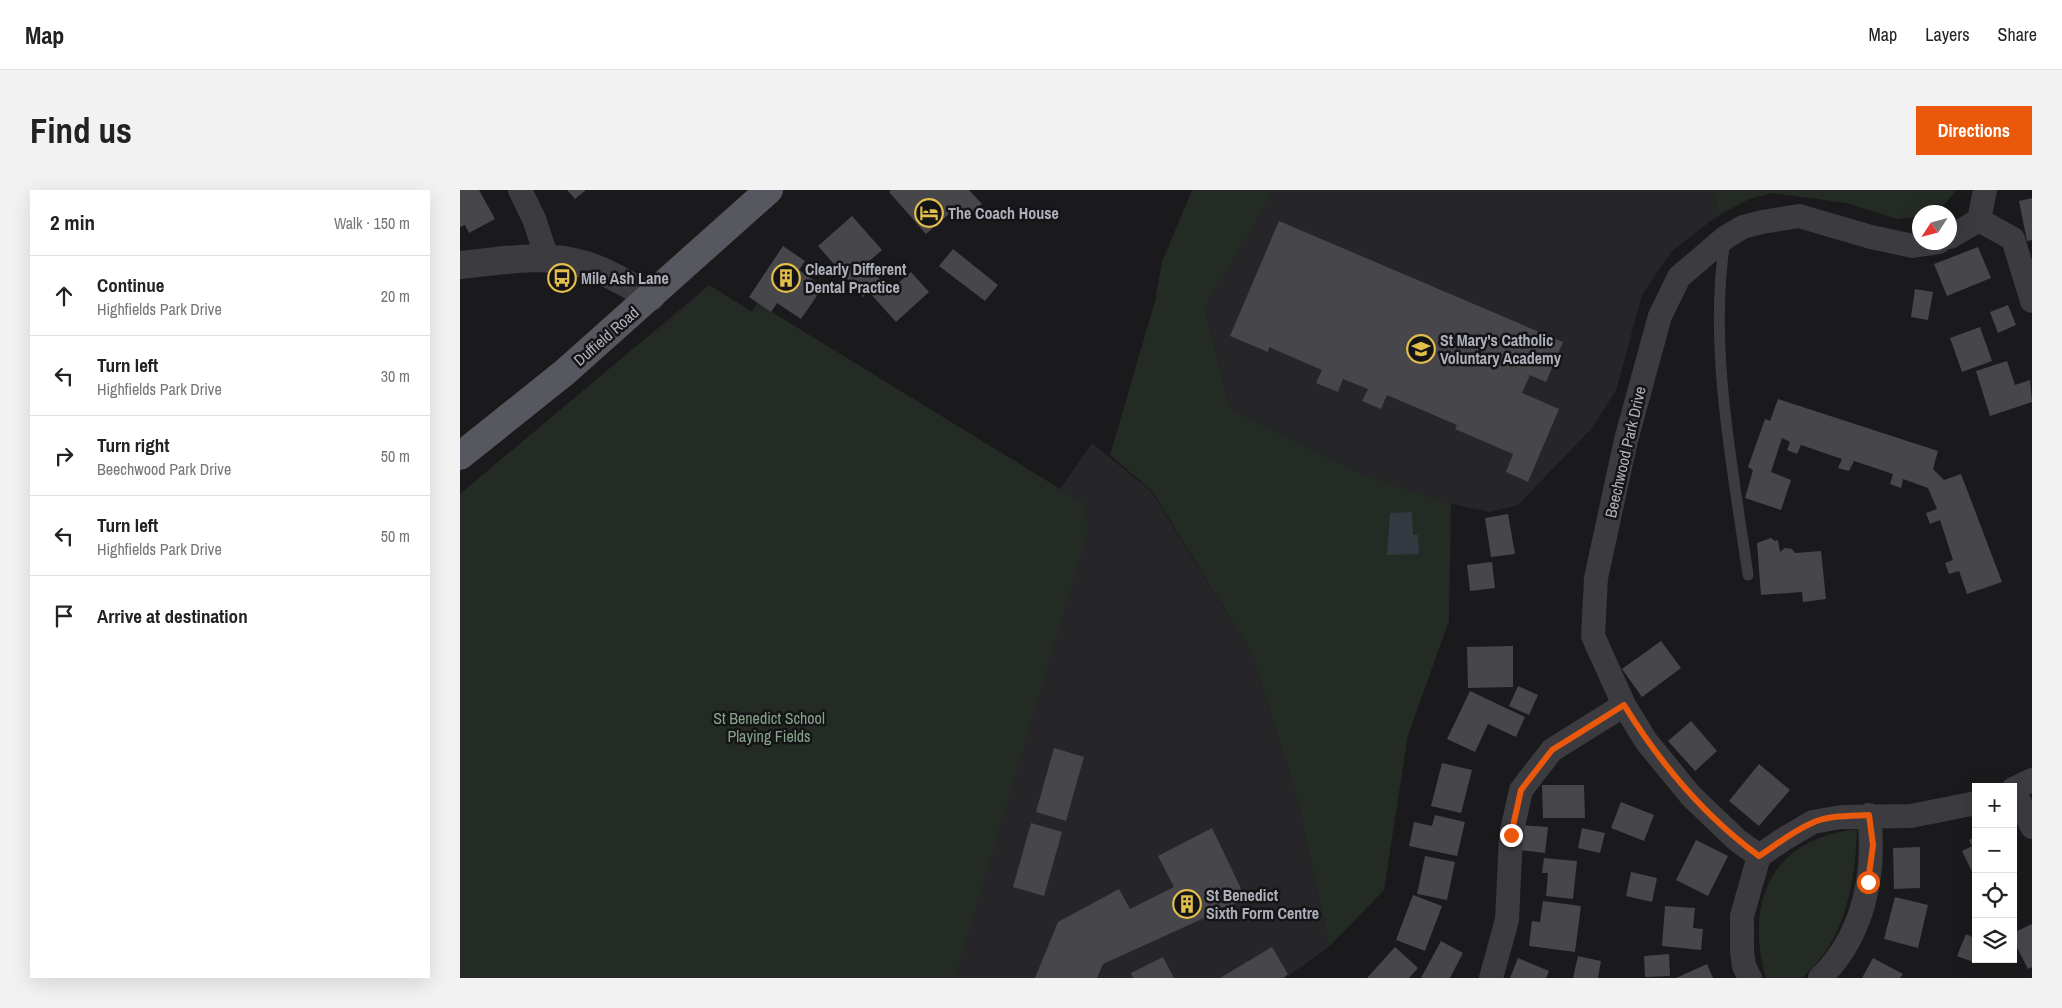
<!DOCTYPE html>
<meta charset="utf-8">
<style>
:root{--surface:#fff;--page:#f2f2f2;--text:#222;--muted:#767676;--line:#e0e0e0;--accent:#ea580c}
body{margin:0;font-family:"Archivo Narrow",sans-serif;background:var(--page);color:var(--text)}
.controls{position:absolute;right:15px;bottom:15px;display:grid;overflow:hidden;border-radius:0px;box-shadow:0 5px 20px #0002}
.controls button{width:45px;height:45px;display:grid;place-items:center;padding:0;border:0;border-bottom:1px solid var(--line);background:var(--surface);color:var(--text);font:25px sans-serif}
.compass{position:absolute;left:1452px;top:15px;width:45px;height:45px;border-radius:50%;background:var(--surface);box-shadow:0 5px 20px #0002;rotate:234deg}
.stop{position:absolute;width:15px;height:15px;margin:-11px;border:4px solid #ea580c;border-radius:50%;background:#fff}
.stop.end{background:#ea580c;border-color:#fff;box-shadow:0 1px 5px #0008}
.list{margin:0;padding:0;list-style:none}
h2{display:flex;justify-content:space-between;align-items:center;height:65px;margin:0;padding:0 20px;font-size:21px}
h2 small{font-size:16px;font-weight:400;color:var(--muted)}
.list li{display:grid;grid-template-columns:32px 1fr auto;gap:15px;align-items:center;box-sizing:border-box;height:80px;padding:0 20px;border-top:1px solid var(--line)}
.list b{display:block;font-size:19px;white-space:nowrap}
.list p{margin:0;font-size:16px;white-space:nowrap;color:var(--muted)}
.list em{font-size:16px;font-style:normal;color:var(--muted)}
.icon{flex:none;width:28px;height:28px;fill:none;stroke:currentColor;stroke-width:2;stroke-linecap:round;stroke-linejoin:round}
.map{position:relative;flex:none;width:1572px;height:788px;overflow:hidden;border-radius:0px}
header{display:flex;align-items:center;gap:30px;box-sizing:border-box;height:70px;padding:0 25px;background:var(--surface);border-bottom:1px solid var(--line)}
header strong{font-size:24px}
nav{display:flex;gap:28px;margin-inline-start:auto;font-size:18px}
.intro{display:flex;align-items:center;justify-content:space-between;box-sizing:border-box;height:120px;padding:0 30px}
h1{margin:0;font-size:35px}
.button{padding:12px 22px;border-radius:0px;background:var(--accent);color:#fff;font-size:18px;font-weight:700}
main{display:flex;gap:30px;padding:0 30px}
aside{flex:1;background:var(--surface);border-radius:0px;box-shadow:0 5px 20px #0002}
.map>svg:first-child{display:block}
.built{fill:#262528}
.green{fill:#242b25}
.water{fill:#323940}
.building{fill:#47464b}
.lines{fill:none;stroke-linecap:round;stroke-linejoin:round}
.service{stroke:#3b3b40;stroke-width:11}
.minor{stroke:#3b3b40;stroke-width:24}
.tertiary{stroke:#3b3b40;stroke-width:28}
.primary{stroke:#57585f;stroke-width:28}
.route{stroke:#ea580c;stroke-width:6}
.labels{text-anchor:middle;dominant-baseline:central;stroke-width:5;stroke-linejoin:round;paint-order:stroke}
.poi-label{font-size:16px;font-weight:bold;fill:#adb0ba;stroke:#151416;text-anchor:start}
.street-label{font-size:16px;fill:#adb0ba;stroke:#151416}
.park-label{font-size:16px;fill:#86a38b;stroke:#151416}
</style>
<header>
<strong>Map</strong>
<nav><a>Map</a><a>Layers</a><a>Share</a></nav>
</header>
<div class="intro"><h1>Find us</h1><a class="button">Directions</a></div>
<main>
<aside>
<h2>2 min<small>Walk · 150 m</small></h2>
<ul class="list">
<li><svg class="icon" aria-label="ahead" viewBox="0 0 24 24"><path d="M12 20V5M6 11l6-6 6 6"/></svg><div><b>Continue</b><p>Highfields Park Drive</p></div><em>20 m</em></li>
<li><svg class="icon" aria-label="left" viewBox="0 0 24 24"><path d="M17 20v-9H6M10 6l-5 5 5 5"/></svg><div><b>Turn left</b><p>Highfields Park Drive</p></div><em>30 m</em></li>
<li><svg class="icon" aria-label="right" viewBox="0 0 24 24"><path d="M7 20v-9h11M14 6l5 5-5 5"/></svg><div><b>Turn right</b><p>Beechwood Park Drive</p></div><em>50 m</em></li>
<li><svg class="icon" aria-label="left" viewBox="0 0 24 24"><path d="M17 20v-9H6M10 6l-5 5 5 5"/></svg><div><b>Turn left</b><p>Highfields Park Drive</p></div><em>50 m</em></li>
<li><svg class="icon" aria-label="arrive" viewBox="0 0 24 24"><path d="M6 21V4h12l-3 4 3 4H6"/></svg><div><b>Arrive at destination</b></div></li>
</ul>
</aside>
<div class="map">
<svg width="1572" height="788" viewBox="0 0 1572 788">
<rect width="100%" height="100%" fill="#1a191b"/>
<path class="built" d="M 815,0 L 1255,0 L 1256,27 L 1212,61 L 1182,105 L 1156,201 L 1131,239 L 1058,315 L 1030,322 L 991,314 L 899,283 L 770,219 L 745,117 Z
M 249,95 L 292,122 L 297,113 L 600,299 L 632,253 L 691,301 L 792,464 L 838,611 L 869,757 L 825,788 L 0,788 L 0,304 Z"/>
<path class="green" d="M 732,0 L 815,0 L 745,117 L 770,219 L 899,283 L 991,314 L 989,431 L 948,545 L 924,700 L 869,757 L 838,611 L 792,464 L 692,301 L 650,265 L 695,111 L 702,72 Z
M 1255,0 L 1496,0 C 1486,15 1478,22 1460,22 L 1459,27 L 1437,29 L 1386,13 L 1313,3 L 1289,9 L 1256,27 Z
M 249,95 L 292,122 L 297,113 L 623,313 L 628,340 L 495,788 L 0,788 L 0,304 L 186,148 L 207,135 Z
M 1397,639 C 1395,694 1386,750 1342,788 L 1306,788 C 1284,710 1312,649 1397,639 Z"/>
<path class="water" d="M 952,322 L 953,345 L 958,345 L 959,364 L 927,365 L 930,323 Z"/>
<path class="building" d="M 0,0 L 19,0 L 35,29 L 9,43 L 5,35 L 0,37 Z
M 107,0 L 126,0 L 115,9 Z
M 431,0 L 509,0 L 522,14 L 505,28 L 496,18 L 466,44 L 429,2 Z
M 1572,8 L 1572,50 L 1567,51 L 1559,11 Z
M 392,26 L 422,60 L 406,74 L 430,100 L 451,82 L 469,102 L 436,132 L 409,102 L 403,107 L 358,56 Z
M 819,31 L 1103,152 L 1086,192 L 1070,185 L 1062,203 L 1099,219 L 1068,292 L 1046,282 L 1053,264 L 995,239 L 997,235 L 927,205 L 921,219 L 902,211 L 908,199 L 883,189 L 878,202 L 856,193 L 862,180 L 809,157 L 808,162 L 770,146 Z
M 323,56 L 345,71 L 339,80 L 363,97 L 341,129 L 317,113 L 311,122 L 289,107 Z
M 1518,57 L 1531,88 L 1487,106 L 1474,74 Z
M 493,59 L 538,95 L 525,111 L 479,76 Z
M 1455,99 L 1473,102 L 1468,130 L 1451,127 Z
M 1548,115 L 1556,135 L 1538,143 L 1530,122 Z
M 1520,137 L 1532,171 L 1502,182 L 1490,148 Z
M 1547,171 L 1555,195 L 1570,190 L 1572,212 L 1530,226 L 1516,181 Z
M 1318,209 L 1478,261 L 1473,279 L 1484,290 L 1501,284 L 1542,392 L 1507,404 L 1499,381 L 1489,384 L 1485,373 L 1493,370 L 1480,330 L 1470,334 L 1466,323 L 1477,319 L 1468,298 L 1443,289 L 1441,298 L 1430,294 L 1433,284 L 1394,271 L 1389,281 L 1378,278 L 1382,269 L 1341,255 L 1337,264 L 1327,260 L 1330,252 L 1322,248 L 1311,282 L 1331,290 L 1321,320 L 1285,308 L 1293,280 L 1288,277 L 1305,229 L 1310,231 Z
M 1048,324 L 1055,364 L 1031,367 L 1025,328 Z
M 1311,348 L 1315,351 L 1318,350 L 1320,362 L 1325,358 L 1332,359 L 1335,363 L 1361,361 L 1366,409 L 1343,412 L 1342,402 L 1301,405 L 1297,353 Z
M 1032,372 L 1035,398 L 1010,401 L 1007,375 Z
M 1201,451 L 1221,478 L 1182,507 L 1162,479 Z
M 1053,456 L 1053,497 L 1008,498 L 1007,457 Z
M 1058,496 L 1078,505 L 1069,525 L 1049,516 Z
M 1010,501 L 1065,527 L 1056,547 L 1028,534 L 1015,562 L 987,549 Z
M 1231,531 L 1257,561 L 1235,581 L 1208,551 Z
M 594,558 L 624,567 L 606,631 L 576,622 Z
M 982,573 L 1012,580 L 1001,623 L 971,616 Z
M 1299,574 L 1330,600 L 1299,636 L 1269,611 Z
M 1082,595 L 1124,595 L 1125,628 L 1083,628 Z
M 1161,612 L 1194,625 L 1184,651 L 1151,638 Z
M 975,625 L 1005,632 L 997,666 L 949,656 L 954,632 L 972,636 Z
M 571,633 L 602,642 L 584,706 L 553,697 Z
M 1062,635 L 1088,637 L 1085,663 L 1060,660 Z
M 752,638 L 786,709 L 643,774 L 637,788 L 575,788 L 598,732 L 659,699 L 670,719 L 714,697 L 698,666 Z
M 1122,638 L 1145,643 L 1140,663 L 1118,658 Z
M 1516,647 L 1516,686 L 1514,686 L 1502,661 L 1512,656 L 1509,650 Z
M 1236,650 L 1268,666 L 1248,706 L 1216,690 Z
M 1460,657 L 1460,698 L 1434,699 L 1433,658 Z
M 965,666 L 995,672 L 987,710 L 957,704 Z
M 1084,668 L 1117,671 L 1113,709 L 1086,706 L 1088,683 L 1082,683 Z
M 1171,682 L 1197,688 L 1192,712 L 1166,706 Z
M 953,705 L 982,716 L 965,761 L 936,750 Z
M 1435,707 L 1468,715 L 1458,758 L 1424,749 Z
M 1083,711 L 1121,716 L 1115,762 L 1069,756 L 1072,731 L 1080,732 Z
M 1205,716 L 1235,718 L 1233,738 L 1243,739 L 1241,760 L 1202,756 Z
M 1572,734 L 1572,777 L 1568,779 L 1553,750 L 1553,743 Z
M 1506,744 L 1516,749 L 1516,773 L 1497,766 Z
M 981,751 L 1003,763 L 990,788 L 961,788 Z
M 812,757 L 828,784 L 823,788 L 760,788 Z
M 935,757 L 958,778 L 949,788 L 907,788 Z
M 1209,764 L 1210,786 L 1185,787 L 1184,766 Z
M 1118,766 L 1141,771 L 1138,788 L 1113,788 Z
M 703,767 L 714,788 L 673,788 L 671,783 Z
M 1058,768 L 1089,781 L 1086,788 L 1050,788 Z
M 1413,768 L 1443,784 L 1440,788 L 1402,788 Z
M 1247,774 L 1253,788 L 1216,788 Z"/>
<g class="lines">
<path class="service" d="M 1265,51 C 1248,156 1273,279 1288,385"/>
<path class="minor" d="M 60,0 L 74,29 L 87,68
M 1519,30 L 1553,49 L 1572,111
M 1490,47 L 1519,30 L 1525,0
M 1572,590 L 1553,599 L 1572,637
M 1299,666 L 1277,650 L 1231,606 L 1186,551 L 1164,515 L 1133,446 L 1136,388 L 1166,250 L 1200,126 L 1219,87 L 1266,47 L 1283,37 L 1302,32 L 1339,26 L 1411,47 L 1453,56 L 1479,52
M 1031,788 L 1047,730 L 1051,645 L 1061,600 L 1092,560 L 1164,515
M 1290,788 L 1284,776 L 1282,761 L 1282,726 L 1299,666 L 1324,649 L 1353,632 L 1381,627 L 1451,626 L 1516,613
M 1360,788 C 1404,746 1416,683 1409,625"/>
<path class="tertiary" d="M 0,75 C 41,71 85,62 126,75 C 149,82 170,96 191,107"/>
<path class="primary" d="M 0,266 L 105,182 L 309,0"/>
</g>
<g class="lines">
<path class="route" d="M 1051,645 L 1061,600 L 1092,560 L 1164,515 C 1200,573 1244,626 1299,666 C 1316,655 1333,641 1352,633 C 1368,625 1391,626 1409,625 L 1413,655 L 1408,692"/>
</g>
<defs>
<symbol id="hotel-ring" viewBox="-11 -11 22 22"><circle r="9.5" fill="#151416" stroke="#e2be4a" stroke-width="1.5"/><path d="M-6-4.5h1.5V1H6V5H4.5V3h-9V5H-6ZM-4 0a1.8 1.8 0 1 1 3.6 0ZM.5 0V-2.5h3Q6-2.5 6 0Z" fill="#e2be4a"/></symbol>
<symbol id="bus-ring" viewBox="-11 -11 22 22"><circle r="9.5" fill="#151416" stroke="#e2be4a" stroke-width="1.5"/><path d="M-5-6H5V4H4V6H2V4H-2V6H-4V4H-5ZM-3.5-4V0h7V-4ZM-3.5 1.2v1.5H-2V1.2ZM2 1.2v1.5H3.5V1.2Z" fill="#e2be4a"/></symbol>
<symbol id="building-ring" viewBox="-11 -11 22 22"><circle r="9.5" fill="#151416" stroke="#e2be4a" stroke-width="1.5"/><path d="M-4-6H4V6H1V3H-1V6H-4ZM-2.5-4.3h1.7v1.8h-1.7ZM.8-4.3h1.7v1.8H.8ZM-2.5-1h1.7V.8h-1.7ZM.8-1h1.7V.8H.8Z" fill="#e2be4a"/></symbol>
<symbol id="school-ring" viewBox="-11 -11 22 22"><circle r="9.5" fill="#151416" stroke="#e2be4a" stroke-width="1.5"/><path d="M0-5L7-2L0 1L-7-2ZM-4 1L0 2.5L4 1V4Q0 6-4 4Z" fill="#e2be4a"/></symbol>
</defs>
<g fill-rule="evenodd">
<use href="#hotel-ring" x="453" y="7" width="32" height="32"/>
<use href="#bus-ring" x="86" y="72" width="32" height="32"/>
<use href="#building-ring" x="310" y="72" width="32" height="32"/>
<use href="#school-ring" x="945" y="143" width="32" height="32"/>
<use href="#building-ring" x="711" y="698" width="32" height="32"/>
</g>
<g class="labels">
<g class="poi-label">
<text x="488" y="23">The Coach House</text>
<text x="345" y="79">Clearly Different<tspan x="345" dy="18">Dental Practice</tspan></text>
<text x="121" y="88">Mile Ash Lane</text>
<text x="980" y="150">St Mary's Catholic<tspan x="980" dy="18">Voluntary Academy</tspan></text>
<text x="746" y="705">St Benedict<tspan x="746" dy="18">Sixth Form Centre</tspan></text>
</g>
<g class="street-label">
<text transform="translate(146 146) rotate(-41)">Duffield Road</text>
<text transform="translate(1165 262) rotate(-77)">Beechwood Park Drive</text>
</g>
<g class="park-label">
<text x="309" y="528">St Benedict School<tspan x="309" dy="18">Playing Fields</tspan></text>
</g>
</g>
</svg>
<div class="controls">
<button>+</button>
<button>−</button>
<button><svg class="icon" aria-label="locate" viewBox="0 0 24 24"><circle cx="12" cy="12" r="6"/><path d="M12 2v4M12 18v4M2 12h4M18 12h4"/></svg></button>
<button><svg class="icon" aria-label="layers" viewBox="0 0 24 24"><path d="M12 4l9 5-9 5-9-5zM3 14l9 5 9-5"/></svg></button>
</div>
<svg class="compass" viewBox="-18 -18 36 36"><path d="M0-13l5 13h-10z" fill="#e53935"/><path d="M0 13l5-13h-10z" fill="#767676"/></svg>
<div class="stop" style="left:1408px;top:692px"></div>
<div class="stop end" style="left:1051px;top:645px"></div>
</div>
</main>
